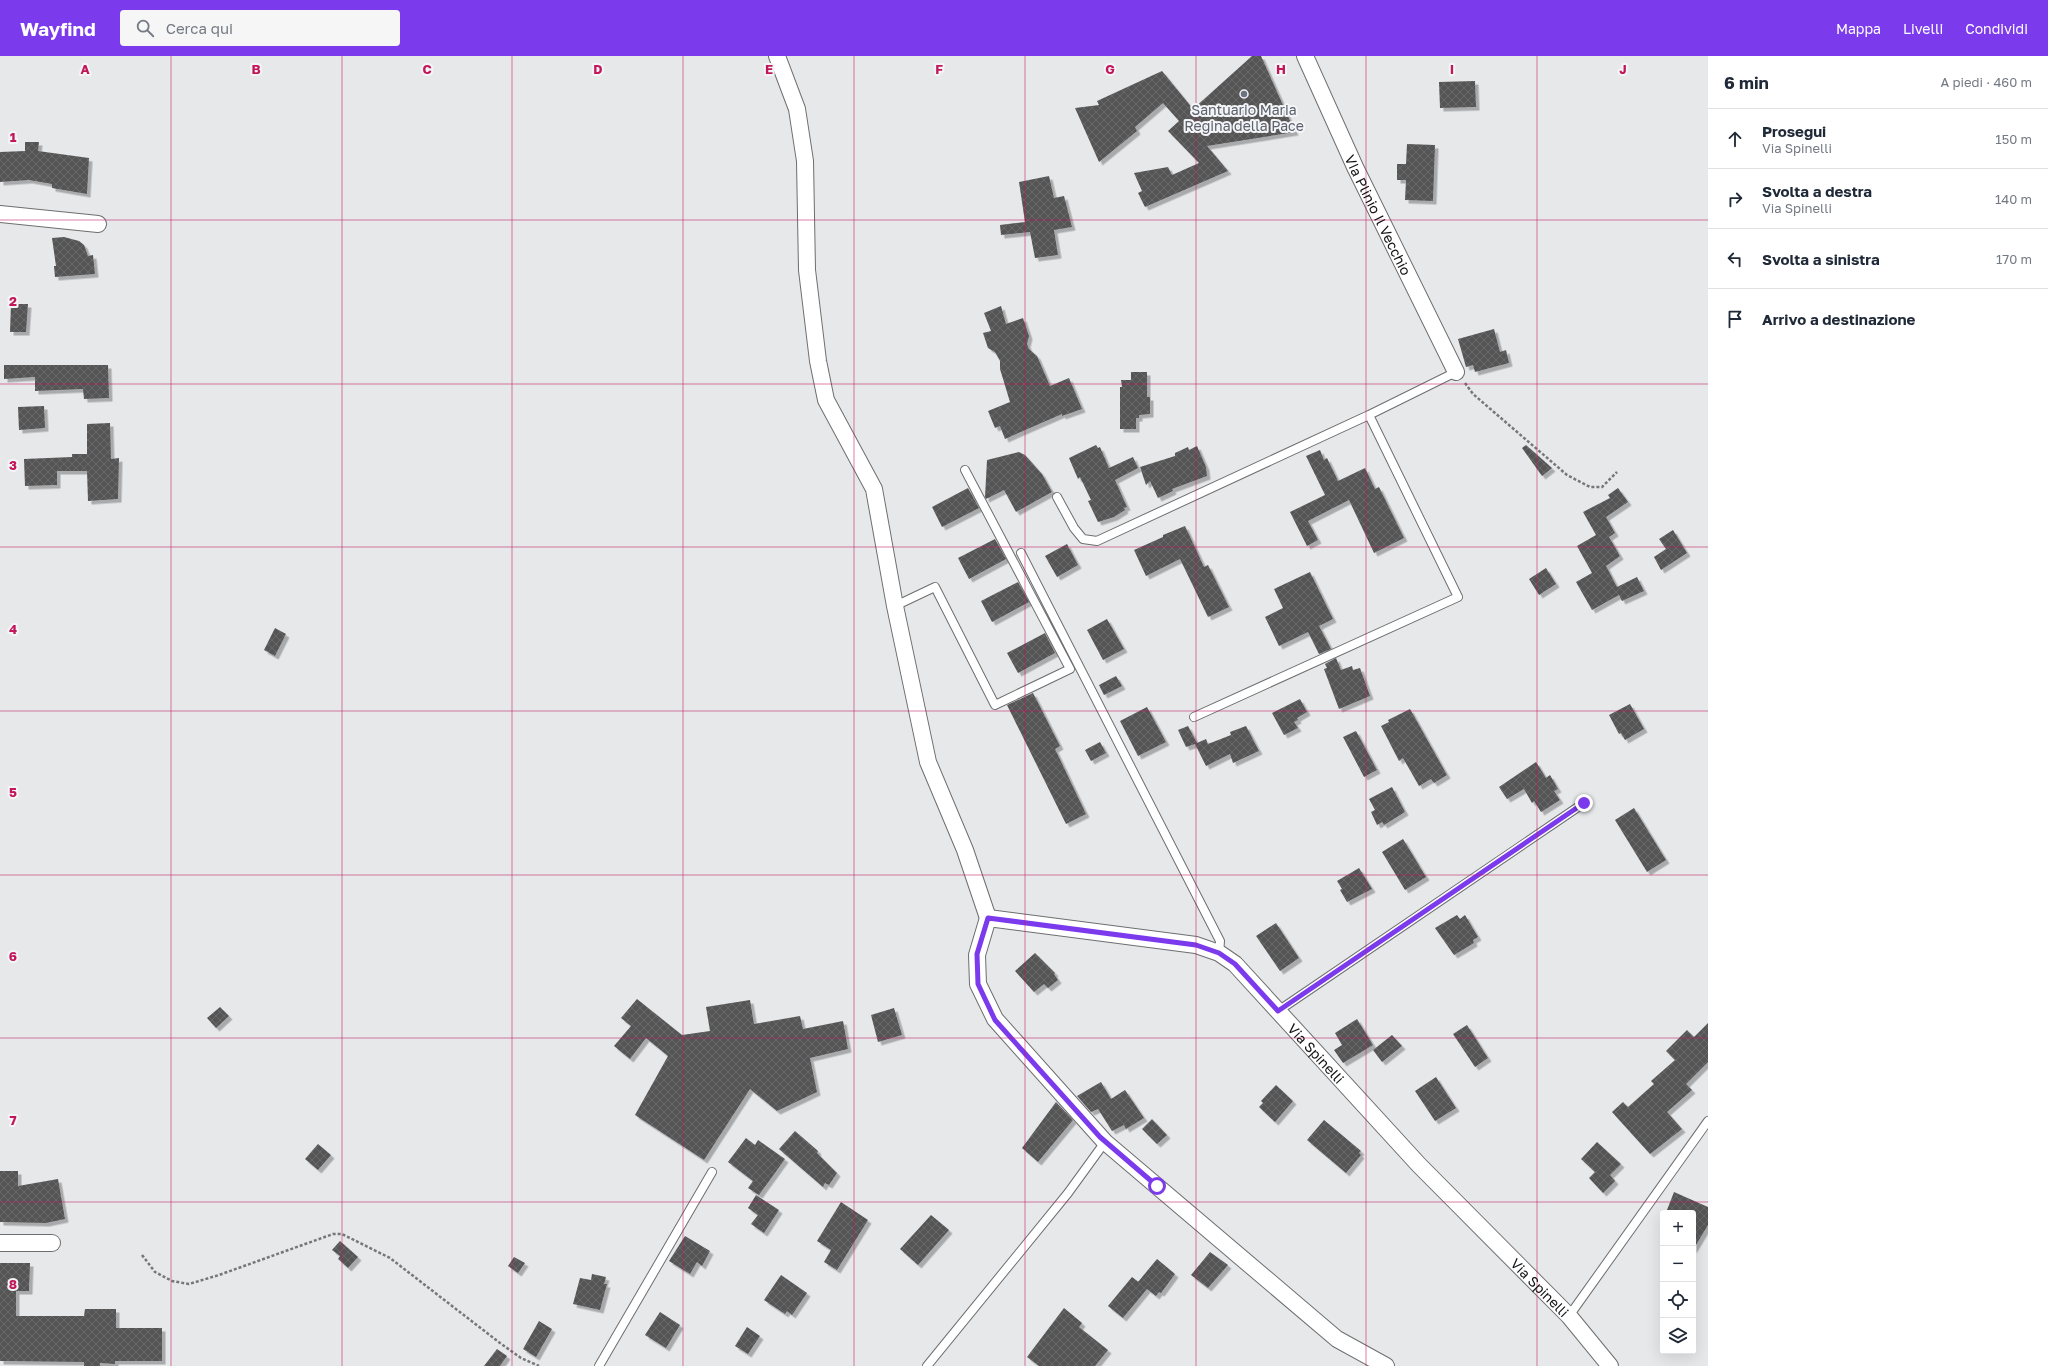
<!DOCTYPE html>
<html lang="it">
<meta charset="utf-8">
<style>
:root{--surface:#fff;--page:#f6f6f7;--text:#1f2937;--muted:#747a83;--line:#e0e1e3;--accent:#7c3aed}
body{margin:0;font-family:"Golos Text",sans-serif;background:var(--page);color:var(--text)}
.controls{position:absolute;right:12px;bottom:12px;display:grid;overflow:hidden;border-radius:4px;box-shadow:0 4px 16px #0002}
.controls button{width:36px;height:36px;display:grid;place-items:center;padding:0;border:0;border-bottom:1px solid var(--line);background:var(--surface);color:var(--text);font:20px sans-serif}
.stop{position:absolute;width:12px;height:12px;margin:-9px;border:3px solid #7c3aed;border-radius:50%;background:#fff}
.stop.end{background:#7c3aed;border-color:#fff;box-shadow:0 1px 4px #0008}
.list{margin:0;padding:0;list-style:none}
h2{display:flex;justify-content:space-between;align-items:center;height:52px;margin:0;padding:0 16px;font-size:17px}
h2 small{font-size:13px;font-weight:400;color:var(--muted)}
.list li{display:grid;grid-template-columns:26px 1fr auto;gap:12px;align-items:center;box-sizing:border-box;height:60px;padding:0 16px;border-top:1px solid var(--line)}
.list b{display:block;font-size:15px;white-space:nowrap}
.list p{margin:0;font-size:13px;white-space:nowrap;color:var(--muted)}
.list em{font-size:13px;font-style:normal;color:var(--muted)}
.icon{flex:none;width:22px;height:22px;fill:none;stroke:currentColor;stroke-width:2;stroke-linecap:round;stroke-linejoin:round}
.map{position:relative;flex:none;width:1708px;height:1310px;overflow:hidden}
header{display:flex;align-items:center;gap:24px;box-sizing:border-box;height:56px;padding:0 20px;background:var(--accent);color:#fff}
header strong{font-size:19px}
nav{display:flex;gap:22px;margin-inline-start:auto;font-size:14px}
.search{width:280px;height:36px;background:var(--page);display:flex;align-items:center;gap:10px;box-sizing:border-box;padding:0 14px;border-radius:4px;color:var(--muted);font-size:15px}
main{display:flex}
aside{flex:1;background:var(--surface)}
.map>svg:first-child{display:block}
.building{fill:url(#building-cross-hatch);filter:url(#shadow)}
.lines{fill:none;stroke-linecap:round;stroke-linejoin:round}
.lane-casing{stroke:#6d6e6f;stroke-width:10}
.street-casing{stroke:#6d6e6f;stroke-width:18}
.path{stroke:#777778;stroke-width:2.5;stroke-dasharray:3 2;stroke-linecap:butt}
.lane{stroke:#fff;stroke-width:8}
.street{stroke:#fff;stroke-width:16}
.route{stroke:#7c3aed;stroke-width:5}
.grid{fill:none;stroke:#c2185b;stroke-width:1;stroke-opacity:0.55}
.worship-dot{fill:#6b7280;stroke:#f4f5f7;stroke-width:1.5}
.labels{text-anchor:middle;dominant-baseline:central;stroke-width:4;stroke-linejoin:round;paint-order:stroke}
.worship-label{font-size:14px;fill:#5b616d;stroke:#f4f5f7}
.street-label{font-size:14px;fill:#111;stroke:#f4f5f7}
.grid-label{font-size:13px;text-anchor:middle;font-weight:bold;fill:#c2185b;stroke:#f4f5f7;stroke-width:4;stroke-linejoin:round;paint-order:stroke}
</style>
<header>
<strong>Wayfind</strong>
<div class="search"><svg class="icon" aria-label="search" viewBox="0 0 24 24"><circle cx="10" cy="10" r="6"/><path d="M15 15l6 6"/></svg>Cerca qui</div>
<nav><a>Mappa</a><a>Livelli</a><a>Condividi</a></nav>
</header>
<main>
<div class="map">
<svg width="1708" height="1310" viewBox="0 0 1708 1310">
<defs>
<pattern id="building-cross-hatch" width="8" height="8" patternUnits="userSpaceOnUse"><rect width="8" height="8" fill="#555455"/><path d="M0 0l8 8M0 8l8-8" fill="none" stroke="#696869"/></pattern>
<filter id="shadow"><feDropShadow dx="3.5" dy="3.5" stdDeviation="0" flood-color="#0004"/></filter>
</defs>
<rect width="100%" height="100%" fill="#e7e8ea"/>
<path class="building" d="M 1252,0 L 1261,0 L 1295,76 L 1207,90 L 1228,115 L 1145,151 L 1138,137 L 1142,135 L 1134,117 L 1168,111 L 1172,119 L 1199,107 L 1168,75 L 1179,65 L 1163,47 L 1135,71 L 1137,75 L 1099,106 L 1075,52 L 1099,49 L 1097,45 L 1162,15 L 1193,53 Z
M 1475,25 L 1476,51 L 1440,52 L 1439,26 Z
M 25,86 L 39,86 L 38,95 L 89,102 L 87,138 L 52,132 L 52,128 L 29,124 L 0,126 L 0,96 L 25,95 Z
M 1407,88 L 1435,89 L 1433,145 L 1405,144 L 1406,124 L 1397,124 L 1397,108 L 1406,108 Z
M 1049,120 L 1054,142 L 1064,140 L 1072,171 L 1054,174 L 1058,199 L 1035,202 L 1030,176 L 1001,179 L 1000,169 L 1025,166 L 1019,126 Z
M 64,181 L 79,185 L 84,189 L 88,200 L 93,199 L 95,218 L 55,221 L 54,210 L 56,210 L 52,182 Z
M 11,248 L 28,248 L 26,276 L 10,276 Z
M 1001,250 L 1006,268 L 1023,262 L 1029,280 L 1027,288 L 1029,293 L 1037,300 L 1050,330 L 1069,322 L 1082,353 L 1062,360 L 1062,358 L 1005,383 L 1000,370 L 995,372 L 988,355 L 1010,346 L 1000,313 L 1000,305 L 995,296 L 988,292 L 983,277 L 991,275 L 984,257 Z
M 1494,273 L 1500,296 L 1506,294 L 1509,307 L 1475,316 L 1473,309 L 1466,311 L 1458,283 Z
M 4,309 L 108,309 L 109,342 L 84,343 L 83,333 L 35,335 L 35,321 L 4,323 Z
M 1131,316 L 1147,316 L 1147,341 L 1150,341 L 1150,358 L 1139,359 L 1139,362 L 1136,362 L 1136,373 L 1120,373 L 1120,331 L 1122,331 L 1121,324 L 1131,324 Z
M 44,350 L 45,372 L 19,374 L 18,351 Z
M 110,367 L 111,403 L 119,402 L 118,443 L 88,445 L 87,415 L 57,415 L 57,429 L 25,430 L 24,403 L 72,401 L 72,398 L 87,398 L 87,368 Z
M 1096,389 L 1098,392 L 1100,391 L 1109,412 L 1133,401 L 1138,412 L 1115,424 L 1127,451 L 1124,452 L 1125,454 L 1114,461 L 1098,466 L 1088,445 L 1091,444 L 1080,421 L 1078,423 L 1069,402 Z
M 1526,389 L 1552,412 L 1542,420 L 1522,392 Z
M 1197,390 L 1206,411 L 1207,420 L 1172,433 L 1173,435 L 1158,442 L 1150,425 L 1146,429 L 1140,411 L 1175,400 L 1175,397 L 1188,391 L 1189,394 Z
M 1320,394 L 1324,404 L 1327,402 L 1338,425 L 1365,412 L 1375,433 L 1379,431 L 1404,482 L 1374,497 L 1349,444 L 1308,465 L 1318,484 L 1307,490 L 1290,456 L 1325,439 L 1306,400 Z
M 1019,396 L 1025,399 L 1042,418 L 1052,436 L 1016,456 L 1004,434 L 986,443 L 985,441 L 987,404 Z
M 968,432 L 979,452 L 942,471 L 932,451 Z
M 1618,432 L 1628,446 L 1606,461 L 1615,477 L 1609,481 L 1620,500 L 1606,510 L 1617,531 L 1637,521 L 1644,535 L 1622,545 L 1619,539 L 1592,554 L 1576,526 L 1592,517 L 1577,490 L 1596,479 L 1583,456 L 1610,442 L 1608,439 Z
M 1185,470 L 1204,511 L 1208,509 L 1229,551 L 1208,561 L 1180,503 L 1146,520 L 1134,494 L 1163,481 L 1163,479 Z
M 1673,474 L 1687,497 L 1661,514 L 1654,501 L 1666,493 L 1659,483 Z
M 995,483 L 1006,503 L 969,523 L 958,502 Z
M 1067,488 L 1078,509 L 1057,521 L 1045,500 Z
M 1546,512 L 1556,528 L 1539,539 L 1529,523 Z
M 1310,516 L 1333,563 L 1319,570 L 1331,593 L 1319,598 L 1308,576 L 1279,590 L 1265,561 L 1283,552 L 1274,533 Z
M 1018,526 L 1029,546 L 992,566 L 981,545 Z
M 1107,563 L 1124,593 L 1103,604 L 1087,574 Z
M 275,572 L 286,578 L 275,600 L 264,594 Z
M 1045,577 L 1055,597 L 1018,617 L 1007,597 Z
M 1336,602 L 1341,614 L 1352,610 L 1353,614 L 1360,612 L 1370,640 L 1339,653 L 1324,613 L 1327,612 L 1325,608 Z
M 1116,620 L 1122,630 L 1104,639 L 1099,629 Z
M 1033,637 L 1060,690 L 1055,693 L 1086,758 L 1066,768 L 1007,649 Z
M 1300,643 L 1307,656 L 1297,662 L 1298,664 L 1294,666 L 1298,672 L 1284,679 L 1272,657 Z
M 1630,648 L 1644,673 L 1625,684 L 1621,677 L 1619,678 L 1609,659 Z
M 1147,651 L 1166,686 L 1138,700 L 1120,665 Z
M 1410,653 L 1447,719 L 1434,727 L 1431,723 L 1419,730 L 1403,702 L 1399,705 L 1381,670 L 1389,666 L 1388,664 Z
M 1188,670 L 1197,687 L 1206,683 L 1208,688 L 1231,679 L 1230,676 L 1246,670 L 1259,695 L 1233,707 L 1230,698 L 1206,710 L 1195,688 L 1186,691 L 1178,674 Z
M 1356,675 L 1377,714 L 1364,721 L 1343,681 Z
M 1100,686 L 1106,697 L 1091,705 L 1085,694 Z
M 1536,706 L 1546,722 L 1550,719 L 1558,733 L 1554,735 L 1560,744 L 1541,756 L 1534,745 L 1532,747 L 1524,733 L 1507,743 L 1499,731 Z
M 1392,731 L 1405,756 L 1384,769 L 1382,766 L 1377,769 L 1371,756 L 1375,754 L 1369,743 Z
M 1634,752 L 1666,804 L 1647,816 L 1615,764 Z
M 1403,783 L 1426,821 L 1405,834 L 1382,796 Z
M 1359,812 L 1372,833 L 1347,846 L 1340,834 L 1342,833 L 1337,825 Z
M 1457,859 L 1460,863 L 1465,859 L 1478,881 L 1473,884 L 1474,887 L 1454,899 L 1435,872 Z
M 1276,867 L 1299,902 L 1280,915 L 1256,880 Z
M 1035,897 L 1055,917 L 1054,918 L 1058,924 L 1048,932 L 1044,928 L 1034,936 L 1015,915 Z
M 637,943 L 682,979 L 710,975 L 706,951 L 750,944 L 754,968 L 800,960 L 803,973 L 843,965 L 848,993 L 810,1002 L 817,1036 L 777,1055 L 750,1033 L 704,1104 L 635,1059 L 668,1000 L 646,982 L 630,1003 L 614,990 L 631,970 L 621,962 Z
M 220,951 L 229,960 L 216,972 L 207,962 Z
M 894,952 L 902,979 L 878,986 L 871,959 Z
M 1357,963 L 1373,989 L 1343,1007 L 1334,994 L 1342,989 L 1335,977 Z
M 1708,967 L 1708,1006 L 1686,1028 L 1692,1034 L 1667,1056 L 1682,1073 L 1650,1098 L 1612,1056 L 1623,1046 L 1628,1051 L 1654,1028 L 1651,1025 L 1675,1004 L 1666,995 L 1687,974 L 1694,981 Z
M 1467,969 L 1488,1002 L 1475,1011 L 1453,978 Z
M 1392,979 L 1402,990 L 1382,1006 L 1373,994 Z
M 1436,1021 L 1456,1052 L 1435,1065 L 1415,1035 Z
M 1101,1026 L 1111,1043 L 1125,1034 L 1144,1062 L 1126,1073 L 1124,1069 L 1112,1075 L 1098,1053 L 1091,1056 L 1077,1040 Z
M 1276,1029 L 1293,1045 L 1275,1066 L 1259,1051 L 1263,1047 L 1261,1045 Z
M 1056,1046 L 1073,1064 L 1038,1106 L 1022,1092 Z
M 1152,1063 L 1167,1079 L 1157,1088 L 1142,1073 Z
M 1324,1064 L 1361,1095 L 1359,1097 L 1361,1099 L 1346,1117 L 1307,1084 Z
M 795,1075 L 818,1095 L 817,1097 L 837,1117 L 829,1129 L 825,1127 L 823,1131 L 779,1093 Z
M 746,1082 L 755,1089 L 758,1084 L 785,1103 L 759,1139 L 748,1132 L 753,1125 L 728,1106 Z
M 1597,1086 L 1621,1108 L 1610,1119 L 1615,1125 L 1603,1137 L 1589,1122 L 1595,1116 L 1581,1103 Z
M 318,1088 L 331,1099 L 318,1114 L 305,1103 Z
M 0,1115 L 18,1115 L 18,1130 L 58,1123 L 65,1163 L 46,1167 L 0,1166 Z
M 1674,1136 L 1708,1151 L 1708,1169 L 1693,1194 L 1693,1157 L 1674,1157 L 1667,1154 Z
M 756,1139 L 779,1154 L 764,1177 L 751,1168 L 758,1159 L 748,1152 Z
M 841,1146 L 868,1164 L 837,1214 L 824,1206 L 831,1194 L 817,1185 Z
M 931,1159 L 949,1174 L 918,1209 L 900,1193 Z
M 685,1180 L 710,1195 L 702,1210 L 697,1206 L 690,1218 L 669,1205 Z
M 340,1185 L 358,1201 L 348,1212 L 338,1203 L 340,1200 L 332,1194 Z
M 1210,1196 L 1228,1209 L 1208,1232 L 1191,1219 Z
M 514,1201 L 525,1207 L 518,1217 L 508,1210 Z
M 1157,1203 L 1175,1218 L 1161,1237 L 1159,1236 L 1156,1240 L 1147,1233 L 1123,1262 L 1108,1250 L 1132,1221 L 1140,1227 L 1138,1226 Z
M 0,1207 L 30,1207 L 29,1235 L 16,1235 L 16,1260 L 84,1260 L 85,1253 L 116,1253 L 116,1272 L 162,1272 L 162,1305 L 115,1305 L 115,1308 L 100,1307 L 100,1310 L 84,1310 L 84,1306 L 0,1305 Z
M 592,1218 L 606,1221 L 604,1228 L 607,1228 L 600,1254 L 573,1248 L 580,1222 L 591,1224 Z
M 781,1219 L 807,1237 L 792,1259 L 787,1255 L 785,1258 L 764,1244 Z
M 1064,1252 L 1082,1267 L 1079,1271 L 1108,1294 L 1095,1310 L 1039,1310 L 1027,1301 Z
M 660,1256 L 680,1269 L 666,1292 L 645,1279 Z
M 539,1265 L 552,1273 L 536,1301 L 523,1293 Z
M 747,1271 L 760,1280 L 748,1298 L 735,1290 Z
M 497,1293 L 507,1300 L 500,1310 L 484,1310 Z"/>
<g class="lines">
<defs>
<path id="lane" d="M 1057,441 L 1074,472 L 1083,483 L 1097,485 L 1369,359
M 1021,497 L 1220,885 L 1219,897
M 895,550 L 935,531 L 995,649 L 1070,613 L 965,414
M 1194,661 L 1458,541 L 1369,359 L 1456,316
M 1278,955 L 1584,747
M 1569,1260 L 1708,1065
M 599,1310 L 712,1116
M 927,1310 L 1068,1137 L 1105,1086"/>
<g id="street">
<path d="M 777,0 L 797,53 L 805,105 L 807,214 L 818,305 L 826,344 L 874,433 L 895,550 L 928,706 L 965,794 L 988,862"/>
<path id="s1" d="M 1305,0 L 1355,111 L 1456,316"/>
<path d="M 0,158 L 98,168"/>
<path d="M 0,1187 L 52,1187"/>
<path id="s2" d="M 1386,1310 L 1337,1283 L 1105,1086 L 995,963 L 978,928 L 977,899 L 988,862 L 1196,889 L 1219,897 L 1235,908 L 1419,1109 L 1569,1260 L 1610,1310"/>
</g>
</defs>
<use href="#lane" class="lane-casing"/>
<use href="#street" class="street-casing"/>
<path class="path" d="M 1465,327 L 1473,338 L 1567,419 L 1590,431 L 1602,431 L 1617,416
M 142,1199 L 155,1216 L 172,1225 L 189,1228 L 219,1219 L 333,1178 L 342,1178 L 390,1202 L 500,1287 L 521,1302 L 539,1310"/>
<use href="#lane" class="lane"/>
<use href="#street" class="street"/>
</g>
<g class="lines">
<path class="route" d="M 1157,1130 L 1100,1081 L 995,964 L 978,928 L 977,898 L 988,862 L 1196,889 L 1219,897 L 1235,908 L 1278,955 L 1584,747"/>
</g>
<path class="grid" d="M 171,0 L 171,1310M 342,0 L 342,1310M 512,0 L 512,1310M 683,0 L 683,1310M 854,0 L 854,1310M 1025,0 L 1025,1310M 1196,0 L 1196,1310M 1366,0 L 1366,1310M 1537,0 L 1537,1310M 0,164 L 1708,164M 0,328 L 1708,328M 0,491 L 1708,491M 0,655 L 1708,655M 0,819 L 1708,819M 0,982 L 1708,982M 0,1146 L 1708,1146"/>
<circle class="worship-dot" cx="1244" cy="38" r="4"/>
<g class="labels">
<g class="worship-label">
<text x="1244" y="53">Santuario Maria<tspan x="1244" dy="16">Regina della Pace</tspan></text>
</g>
<g class="street-label">
<text stroke="none"><textPath href="#s1" startOffset="175">VIa Plinio Il Vecchio</textPath></text>
<text stroke="none"><textPath href="#s2" startOffset="1006">Via Spinelli</textPath></text>
<text stroke="none"><textPath href="#s2" startOffset="1330">Via Spinelli</textPath></text>
</g>
</g>
<g class="grid-label">
<text x="85" y="18">A</text>
<text x="256" y="18">B</text>
<text x="427" y="18">C</text>
<text x="598" y="18">D</text>
<text x="769" y="18">E</text>
<text x="939" y="18">F</text>
<text x="1110" y="18">G</text>
<text x="1281" y="18">H</text>
<text x="1452" y="18">I</text>
<text x="1623" y="18">J</text>
<text x="13" y="86">1</text>
<text x="13" y="250">2</text>
<text x="13" y="414">3</text>
<text x="13" y="578">4</text>
<text x="13" y="741">5</text>
<text x="13" y="905">6</text>
<text x="13" y="1069">7</text>
<text x="13" y="1233">8</text>
</g>
</svg>
<div class="controls">
<button>+</button>
<button>−</button>
<button><svg class="icon" aria-label="locate" viewBox="0 0 24 24"><circle cx="12" cy="12" r="6"/><path d="M12 2v4M12 18v4M2 12h4M18 12h4"/></svg></button>
<button><svg class="icon" aria-label="layers" viewBox="0 0 24 24"><path d="M12 4l9 5-9 5-9-5zM3 14l9 5 9-5"/></svg></button>
</div>
<div class="stop" style="left:1157px;top:1130px"></div>
<div class="stop end" style="left:1584px;top:747px"></div>
</div>
<aside>
<h2>6 min<small>A piedi · 460 m</small></h2>
<ul class="list">
<li><svg class="icon" aria-label="ahead" viewBox="0 0 24 24"><path d="M12 20V5M6 11l6-6 6 6"/></svg><div><b>Prosegui</b><p>Via Spinelli</p></div><em>150 m</em></li>
<li><svg class="icon" aria-label="right" viewBox="0 0 24 24"><path d="M7 20v-9h11M14 6l5 5-5 5"/></svg><div><b>Svolta a destra</b><p>Via Spinelli</p></div><em>140 m</em></li>
<li><svg class="icon" aria-label="left" viewBox="0 0 24 24"><path d="M17 20v-9H6M10 6l-5 5 5 5"/></svg><div><b>Svolta a sinistra</b></div><em>170 m</em></li>
<li><svg class="icon" aria-label="arrive" viewBox="0 0 24 24"><path d="M6 21V4h12l-3 4 3 4H6"/></svg><div><b>Arrivo a destinazione</b></div></li>
</ul>
</aside>
</main>
